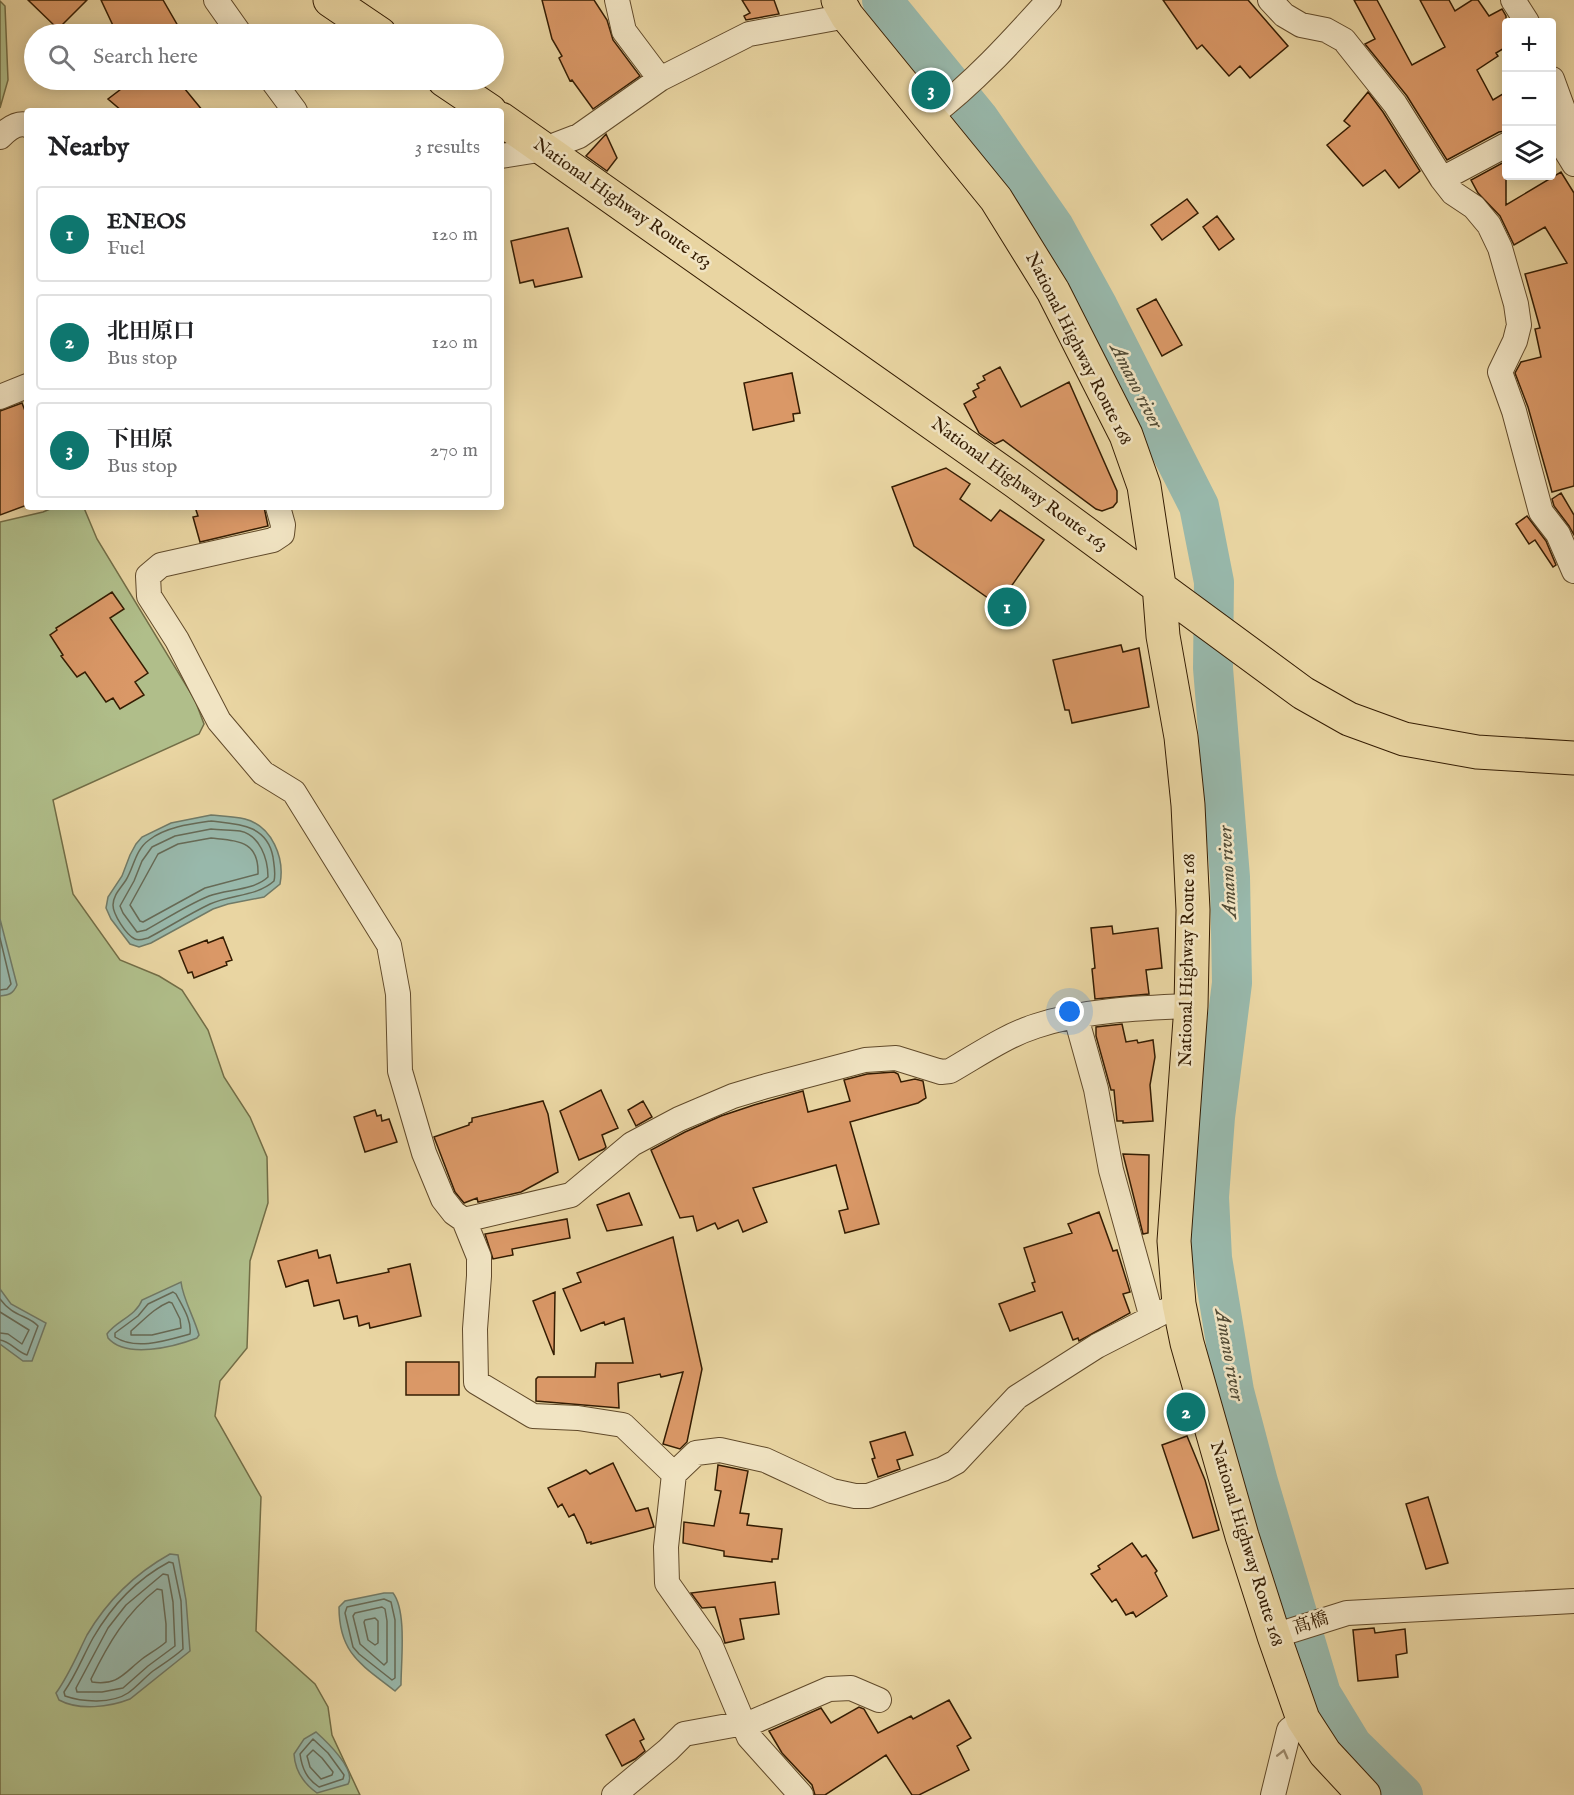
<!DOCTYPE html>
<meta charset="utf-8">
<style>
:root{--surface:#fff;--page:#f6f6f6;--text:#202124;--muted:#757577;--line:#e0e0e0;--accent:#0f766e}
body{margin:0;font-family:"IM FELL English","Noto Serif JP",serif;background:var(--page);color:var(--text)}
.controls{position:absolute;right:18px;top:18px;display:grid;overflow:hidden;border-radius:6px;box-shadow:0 3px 15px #0003}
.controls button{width:54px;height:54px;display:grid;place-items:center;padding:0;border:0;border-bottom:2px solid var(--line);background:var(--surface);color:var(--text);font:30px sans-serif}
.you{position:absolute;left:1070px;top:1012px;width:21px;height:21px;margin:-15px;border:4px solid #fff;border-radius:50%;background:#1a73e8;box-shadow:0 0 0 9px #1a73e833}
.badge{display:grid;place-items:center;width:39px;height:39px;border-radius:50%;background:var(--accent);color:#fff;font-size:20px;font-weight:700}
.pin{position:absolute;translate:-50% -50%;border:3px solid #fff;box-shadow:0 2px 6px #0006}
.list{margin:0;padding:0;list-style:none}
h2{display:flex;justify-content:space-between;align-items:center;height:78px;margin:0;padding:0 24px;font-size:26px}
h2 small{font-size:20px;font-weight:400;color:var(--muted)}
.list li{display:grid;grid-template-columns:39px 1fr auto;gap:18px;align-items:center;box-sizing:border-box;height:96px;margin:0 12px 12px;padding:0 12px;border:2px solid var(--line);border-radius:6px}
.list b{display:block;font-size:22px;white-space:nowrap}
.list p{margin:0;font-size:20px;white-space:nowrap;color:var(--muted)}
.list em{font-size:20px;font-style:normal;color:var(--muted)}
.icon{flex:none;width:33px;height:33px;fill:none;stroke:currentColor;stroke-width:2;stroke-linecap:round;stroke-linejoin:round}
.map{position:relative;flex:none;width:1574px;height:1795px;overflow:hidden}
.search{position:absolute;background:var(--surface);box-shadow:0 3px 15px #0003;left:24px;top:24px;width:480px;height:66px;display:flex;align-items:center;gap:15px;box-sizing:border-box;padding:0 21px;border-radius:33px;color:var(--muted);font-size:22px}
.panel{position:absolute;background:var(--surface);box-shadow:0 3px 15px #0003;left:24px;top:108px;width:480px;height:402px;border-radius:6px}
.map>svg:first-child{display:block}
.green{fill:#b0be8a;stroke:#726d46;stroke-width:1.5}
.water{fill:#98b8ab;stroke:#707a67;stroke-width:1.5}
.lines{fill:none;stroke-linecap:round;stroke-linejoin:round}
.shore{stroke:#666a56;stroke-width:1.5}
.river{stroke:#98b8ab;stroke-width:40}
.building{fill:#da9867;stroke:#341c02;stroke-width:1.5}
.minor-casing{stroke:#614a2a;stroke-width:26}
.highway-casing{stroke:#341c02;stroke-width:35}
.minor{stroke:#f1e4c3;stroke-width:24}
.highway{stroke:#e9d5a2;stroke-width:33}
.oneway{stroke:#9c8a6c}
.labels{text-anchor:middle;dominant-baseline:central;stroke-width:5;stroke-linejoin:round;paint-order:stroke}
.street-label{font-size:18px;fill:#341c02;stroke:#f1e4c3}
.water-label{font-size:20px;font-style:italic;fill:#524b35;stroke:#f1e4c3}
</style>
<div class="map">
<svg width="1574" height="1795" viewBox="0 0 1574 1795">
<rect width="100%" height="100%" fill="#e9d5a2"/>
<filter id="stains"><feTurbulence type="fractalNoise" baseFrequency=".00333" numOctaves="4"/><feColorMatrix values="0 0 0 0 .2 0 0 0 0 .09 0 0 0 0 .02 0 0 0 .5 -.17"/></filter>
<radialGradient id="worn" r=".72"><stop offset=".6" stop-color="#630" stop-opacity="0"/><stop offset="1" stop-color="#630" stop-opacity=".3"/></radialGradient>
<path class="green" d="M 0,1 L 5,6 L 8,80 L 0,108 Z
M 55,507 L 84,508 L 97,539 L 195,700 L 204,724 L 199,734 L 53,800 L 73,894 L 120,960 L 159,976 L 182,990 L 208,1030 L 224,1077 L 250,1117 L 267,1157 L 268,1203 L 250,1261 L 247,1348 L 220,1381 L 215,1416 L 261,1497 L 256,1631 L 315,1684 L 328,1707 L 332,1735 L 360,1795 L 0,1795 L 0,522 L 43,512 Z"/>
<path class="water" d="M 211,815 C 222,816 234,816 245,819 C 272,826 285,858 280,884 L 264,897 L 228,904 L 213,909 L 151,943 L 139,947 L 130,944 L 111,919 L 106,908 L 108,897 L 122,876 L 130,855 L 136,844 L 142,837 L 171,823 Z
M 0,919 L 17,985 C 13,994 9,995 0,996 Z
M 181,1282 C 183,1299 194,1317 199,1335 L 197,1338 C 174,1347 126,1359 108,1338 L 107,1334 C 116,1321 136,1316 142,1300 Z
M 0,1289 L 11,1304 L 46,1323 L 32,1361 L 23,1361 L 0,1344 Z
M 170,1554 L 178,1555 L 186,1600 L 190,1651 L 130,1699 C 110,1707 79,1711 59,1700 L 56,1693 C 69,1675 77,1655 87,1635 C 107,1601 136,1573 170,1554 Z
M 384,1593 L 393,1593 C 407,1611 401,1661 401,1685 L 395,1691 C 362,1665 339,1654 339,1607 L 345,1601 Z
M 316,1732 C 326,1741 357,1770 348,1784 L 317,1793 C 303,1783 295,1771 294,1754 L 304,1739 Z"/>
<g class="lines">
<path class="shore" d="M 211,821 C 237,824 267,824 273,857 C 274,865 276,873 274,881 C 256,897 231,894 210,904 C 189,914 169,927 148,938 C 144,939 139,941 135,939 C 126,935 113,914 113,905 C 113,895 121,888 126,880 C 134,867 135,850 149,840 C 166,827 190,824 211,821 Z
M 211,829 C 220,830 231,830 240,831 C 260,835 268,859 268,877 C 253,891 227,889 209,896 C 187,905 166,919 146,930 L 137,932 L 123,913 L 120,906 L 134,881 L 142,861 L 152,847 L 175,836 Z
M 211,838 C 237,841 259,840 258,874 L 205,888 L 143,922 L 140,921 L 130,905 L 158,854 L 178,844 Z
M 0,938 L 11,984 L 7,989 L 0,990
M 173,1292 L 176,1294 C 182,1306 192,1320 190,1334 C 168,1340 136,1351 115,1337 L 115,1333 L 138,1316 L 148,1304 Z
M 0,1299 C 13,1317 28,1315 38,1326 L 27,1355 C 17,1352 10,1341 0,1340
M 169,1302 L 172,1303 L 180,1319 L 181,1328 L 152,1335 L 131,1335 L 131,1331 C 144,1320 154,1308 169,1302 Z
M 0,1312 L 29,1330 L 22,1344 L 8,1334 L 0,1333
M 169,1562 L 173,1563 L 181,1601 L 183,1649 C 173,1658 163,1664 153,1671 C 144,1678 137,1687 128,1693 C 112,1704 82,1702 65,1696 L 64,1692 C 76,1675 83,1656 93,1638 C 111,1607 137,1579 169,1562 Z
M 163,1574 L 168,1575 L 173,1602 L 175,1646 L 148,1666 L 123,1688 L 102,1692 L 77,1692 L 76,1688 L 108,1628 L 126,1605 Z
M 157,1589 L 162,1590 L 166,1624 L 166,1642 C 158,1649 150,1653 142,1659 C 124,1673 118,1686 92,1682 L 91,1679 C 108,1644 126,1613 157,1589 Z
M 384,1599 L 391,1602 L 395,1620 L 395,1678 L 392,1680 L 359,1654 L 353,1647 L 345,1613 L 347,1607 Z
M 382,1607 L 385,1609 L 387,1621 L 387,1662 L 384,1665 L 360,1644 L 353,1616 L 355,1613 Z
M 375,1618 L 378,1621 L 378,1643 L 375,1645 L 368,1640 L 364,1622 L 365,1620 Z
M 313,1739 L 328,1753 L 344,1775 L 343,1779 L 319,1787 C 307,1779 302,1769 300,1754 Z
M 313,1750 L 322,1758 L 333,1772 L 332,1775 L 321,1779 L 310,1767 L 307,1756 Z"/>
<path class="river" d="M 882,0 L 979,119 L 1054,227 L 1098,307 L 1199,506 L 1214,582 L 1213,668 L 1230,877 L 1232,983 L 1215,1117 L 1209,1197 L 1212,1258 L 1234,1391 L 1258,1482 L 1321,1694 L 1352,1745 L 1403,1795"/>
</g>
<path class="building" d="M 28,0 L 87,0 L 58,29 Z
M 101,0 L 163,0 L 178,26 L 164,34 L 117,34 Z
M 542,0 L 594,0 L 607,20 L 613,40 L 640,76 L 593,109 L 572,80 L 570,81 L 559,58 L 562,56 L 552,39 Z
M 742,0 L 774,0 L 779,14 L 746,20 L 744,16 L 750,13 Z
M 1163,0 L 1248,0 L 1288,46 L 1250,78 L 1240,66 L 1229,76 L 1202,45 L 1197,49 Z
M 1354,0 L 1377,0 L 1412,65 L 1445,47 L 1420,0 L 1449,0 L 1455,11 L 1472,0 L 1478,0 L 1489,16 L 1502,9 L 1506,16 L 1506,47 L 1496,53 L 1498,56 L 1477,70 L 1493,100 L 1506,92 L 1506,131 L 1499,132 L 1447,160 L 1407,96 L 1365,44 L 1375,39 Z
M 133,80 L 166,80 L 173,88 L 180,83 L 203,111 L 122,111 L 108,99 Z
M 1368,92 L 1383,112 L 1420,171 L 1399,188 L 1385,170 L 1363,186 L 1327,145 L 1350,126 L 1344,121 Z
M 606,134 L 617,158 L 607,171 L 586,156 Z
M 1506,161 L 1506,205 L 1561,172 L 1574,193 L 1574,486 L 1552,492 L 1528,407 L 1515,373 L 1521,362 L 1541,357 L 1535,329 L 1540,328 L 1525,274 L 1567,263 L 1545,227 L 1514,245 L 1500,216 L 1478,193 L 1471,180 Z
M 1187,199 L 1198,213 L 1162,240 L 1151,225 Z
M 1217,216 L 1234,239 L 1219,250 L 1203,227 Z
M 568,228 L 582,277 L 535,287 L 533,280 L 520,283 L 511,241 Z
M 1156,299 L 1182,345 L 1162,356 L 1137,309 Z
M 1000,367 L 1021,407 L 1069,382 L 1117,491 L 1117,502 L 1113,507 L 1102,511 L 1096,509 L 1003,440 L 995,444 L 979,433 L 964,404 L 976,397 L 973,391 L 979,388 L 977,384 L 985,380 L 983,376 Z
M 792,373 L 800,413 L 793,414 L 794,421 L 753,430 L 744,383 Z
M 22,403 L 27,416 L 27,505 L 0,515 L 0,411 Z
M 946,468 L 970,484 L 960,499 L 991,521 L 1000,510 L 1044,540 L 998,605 L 914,546 L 892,487 Z
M 1561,493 L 1574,515 L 1574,535 L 1569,526 L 1554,506 L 1552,499 Z
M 195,507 L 264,507 L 268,526 L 200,542 L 193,517 L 198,516 Z
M 1527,516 L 1546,541 L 1556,565 L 1553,567 L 1535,540 L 1529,544 L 1516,524 Z
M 112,592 L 124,609 L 110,618 L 148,673 L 135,682 L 144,695 L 120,709 L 113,698 L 106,702 L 85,672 L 77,677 L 61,656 L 63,655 L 50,635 L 57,630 L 56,628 Z
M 1121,645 L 1123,652 L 1139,648 L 1149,707 L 1072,723 L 1069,710 L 1065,710 L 1053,660 Z
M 1112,926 L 1113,934 L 1158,928 L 1162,968 L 1146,970 L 1149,994 L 1095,999 L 1092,969 L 1095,968 L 1091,928 Z
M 223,937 L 232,960 L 226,962 L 227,965 L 194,978 L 192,972 L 188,973 L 179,951 L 207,940 L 208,943 Z
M 1122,1024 L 1126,1042 L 1137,1040 L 1138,1043 L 1153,1040 L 1155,1057 L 1150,1085 L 1153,1121 L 1123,1123 L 1123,1121 L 1117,1121 L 1114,1090 L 1111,1090 L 1096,1036 L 1096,1027 Z
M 894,1072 L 898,1074 L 901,1082 L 915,1079 L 923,1081 L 926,1098 L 918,1103 L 850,1122 L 879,1224 L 845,1233 L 839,1211 L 848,1209 L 836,1165 L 753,1188 L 767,1222 L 743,1232 L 738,1220 L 718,1229 L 715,1223 L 697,1231 L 693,1216 L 680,1218 L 651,1150 L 685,1132 L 721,1116 L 754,1105 L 803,1091 L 808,1112 L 850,1101 L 844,1080 L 867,1074 Z
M 601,1090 L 618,1128 L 602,1135 L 606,1147 L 604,1149 L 579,1160 L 560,1111 Z
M 543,1101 L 548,1114 L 558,1172 L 521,1192 L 478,1202 L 477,1198 L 464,1203 L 455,1192 L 434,1137 L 469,1125 L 469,1123 L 472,1122 L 472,1118 Z
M 643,1101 L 652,1117 L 636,1126 L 628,1110 Z
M 375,1110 L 377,1116 L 381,1115 L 382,1121 L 389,1119 L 397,1142 L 365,1152 L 354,1117 Z
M 1123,1154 L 1149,1155 L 1148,1233 L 1143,1234 Z
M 629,1193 L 642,1225 L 607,1231 L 597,1205 Z
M 1099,1212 L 1113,1251 L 1117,1250 L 1127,1282 L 1130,1292 L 1123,1294 L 1130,1313 L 1079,1341 L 1078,1338 L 1073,1340 L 1062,1312 L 1010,1331 L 999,1304 L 1035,1291 L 1032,1283 L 1035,1282 L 1024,1248 L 1072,1233 L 1068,1224 Z
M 567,1219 L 570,1238 L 512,1249 L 513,1255 L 493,1259 L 485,1234 Z
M 673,1237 L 702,1369 L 687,1442 L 680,1449 L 663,1444 L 683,1372 L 661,1377 L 660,1374 L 618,1383 L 619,1408 L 536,1401 L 536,1379 L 538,1377 L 595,1377 L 596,1363 L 633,1363 L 624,1318 L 605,1325 L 604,1322 L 581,1331 L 563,1289 L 581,1282 L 577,1273 Z
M 317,1250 L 319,1258 L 330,1255 L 337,1283 L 389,1272 L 388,1269 L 410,1264 L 421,1316 L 370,1328 L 369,1323 L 359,1326 L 357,1316 L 344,1319 L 339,1300 L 314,1306 L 308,1280 L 286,1287 L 278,1261 Z
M 555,1292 L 554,1354 L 554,1355 L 533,1301 Z
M 406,1362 L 459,1362 L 459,1395 L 406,1395 Z
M 905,1432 L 913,1455 L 897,1460 L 900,1469 L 878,1477 L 872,1459 L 875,1458 L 870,1442 Z
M 1187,1436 L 1205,1480 L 1219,1530 L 1193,1538 L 1162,1445 Z
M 613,1463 L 636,1511 L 648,1508 L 654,1527 L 591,1544 L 591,1542 L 587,1543 L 583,1532 L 574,1514 L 569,1517 L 562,1504 L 558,1507 L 548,1488 L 586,1470 L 590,1474 Z
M 718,1465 L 748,1471 L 740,1513 L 749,1514 L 747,1525 L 782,1529 L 778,1559 L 772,1559 L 772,1562 L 724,1556 L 724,1551 L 683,1543 L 684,1522 L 714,1526 L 721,1491 L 715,1490 Z
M 1428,1497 L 1448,1563 L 1426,1569 L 1406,1504 Z
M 1132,1543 L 1142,1557 L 1146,1555 L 1157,1571 L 1155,1573 L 1167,1596 L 1136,1617 L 1133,1612 L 1126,1615 L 1116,1599 L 1112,1602 L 1091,1574 L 1100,1569 L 1098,1566 Z
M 775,1582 L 779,1614 L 740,1619 L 744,1639 L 725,1643 L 715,1607 L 702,1608 L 691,1593 Z
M 1374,1628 L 1375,1633 L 1405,1629 L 1407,1653 L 1396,1655 L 1398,1677 L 1358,1681 L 1353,1630 Z
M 949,1700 L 971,1738 L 957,1746 L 969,1770 L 919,1795 L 912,1795 L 886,1755 L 825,1795 L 815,1795 L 812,1785 L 782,1753 L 769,1731 L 821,1708 L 831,1723 L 859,1707 L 864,1709 L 878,1733 L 911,1716 L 913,1719 Z
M 634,1719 L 644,1739 L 640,1741 L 645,1751 L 635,1759 L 622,1766 L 606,1735 Z"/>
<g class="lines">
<defs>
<path id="minor" d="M 216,0 L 240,34
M 617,0 L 624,31 L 660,79
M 1270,0 L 1284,15 L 1301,25 L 1326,30 L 1344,40 L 1395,104 L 1442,179 L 1453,193 L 1474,207 L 1489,225 L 1500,248 L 1516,304 L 1519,325 L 1515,341 L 1500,372 L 1514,411 L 1541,512 L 1558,534 L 1574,571
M 1513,0 L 1527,22
M 1552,79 L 1574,139
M 272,80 L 295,111
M 929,117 C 974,83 1011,42 1049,0
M 1552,128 L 1574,164
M 0,137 C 7,130 17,122 27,125
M 501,156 L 545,149 L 579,136 L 660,79 L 749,34 L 847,16
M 1442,179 L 1506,145
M 0,397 L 27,386
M 278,507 L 283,525 L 282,534 L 273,540 L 161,565 L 148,576 L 149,596 L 177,640 L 219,721 L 263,773 L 294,792 L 389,945 L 398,994 L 400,1071 L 424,1153 L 443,1199 L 454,1213 L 464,1220 L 479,1257 L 479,1276 L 475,1329 L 476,1382 L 533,1416 L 578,1418 L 623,1425 L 674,1474
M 1076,1017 L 1096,1089 L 1111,1170 L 1152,1318
M 464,1220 L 571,1195 L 632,1144 L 679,1119 L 733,1096 L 763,1087 L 865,1060 L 896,1058 L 941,1072 L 950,1071 C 978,1055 1005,1036 1036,1026 C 1084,1010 1140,1008 1191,1006
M 1274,1636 L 1347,1613 L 1574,1601
M 614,1795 L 668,1750 L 684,1734 L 755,1721 L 829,1689 L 851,1688 L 879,1700
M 801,1795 L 749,1737 L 710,1644 L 667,1583 L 666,1547 L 674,1474 L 696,1453 L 720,1450 L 765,1460 L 832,1491 L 855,1496 L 868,1496 L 943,1469 L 956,1462 L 1017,1397 L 1097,1346 L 1179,1304
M 1273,1795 L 1289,1730 L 1303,1719"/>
<path id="highway" d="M 330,0 L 380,34
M 838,0 L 847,16 L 996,199 L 1053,291 L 1126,435 L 1144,486 L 1159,585 L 1163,636 L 1181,737 L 1188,805 L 1193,910 L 1191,1006 L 1174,1241 L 1179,1304 L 1187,1343 L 1242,1536 L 1274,1636 L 1303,1719 L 1325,1753 L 1364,1795
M 444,80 L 490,111
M 501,119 L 1016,482 L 1303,693 L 1349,719 L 1404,739 L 1477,752 L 1574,758"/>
</defs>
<use href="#minor" class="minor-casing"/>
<use href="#highway" class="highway-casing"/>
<use href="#minor" class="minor"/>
<use href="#highway" class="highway"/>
</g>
<defs><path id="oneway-chevron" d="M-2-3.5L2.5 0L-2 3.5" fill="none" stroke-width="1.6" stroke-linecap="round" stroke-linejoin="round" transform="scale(1.5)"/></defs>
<use class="oneway" href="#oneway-chevron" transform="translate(1283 1754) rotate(-76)"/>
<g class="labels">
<g class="street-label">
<text transform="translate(622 204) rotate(35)">National Highway Route 163</text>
<text transform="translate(1078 349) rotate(63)">National Highway Route 168</text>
<text transform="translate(1019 485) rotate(36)">National Highway Route 163</text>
<text transform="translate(1188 960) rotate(-89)">National Highway Route 168</text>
<text transform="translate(1246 1544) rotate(73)">National Highway Route 168</text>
<text transform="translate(1311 1624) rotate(-18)">髙橋</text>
</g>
<g class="water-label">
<text transform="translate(1136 386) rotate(63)">Amano river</text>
<text transform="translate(1228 872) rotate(-93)">Amano river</text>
<text transform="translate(1229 1355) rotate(80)">Amano river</text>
</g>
</g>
<rect width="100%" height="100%" filter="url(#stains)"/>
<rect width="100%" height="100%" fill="url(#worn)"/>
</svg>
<div class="controls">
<button>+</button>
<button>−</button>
<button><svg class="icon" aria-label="layers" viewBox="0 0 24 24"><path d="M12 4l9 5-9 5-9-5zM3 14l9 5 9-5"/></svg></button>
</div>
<div class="you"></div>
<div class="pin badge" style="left:1007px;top:607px">1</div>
<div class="pin badge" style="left:1186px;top:1412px">2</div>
<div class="pin badge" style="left:931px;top:90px">3</div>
<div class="search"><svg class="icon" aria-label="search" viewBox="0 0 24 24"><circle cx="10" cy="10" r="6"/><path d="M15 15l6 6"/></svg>Search here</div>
<section class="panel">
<h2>Nearby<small>3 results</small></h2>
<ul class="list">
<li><span class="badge">1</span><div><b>ENEOS</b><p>Fuel</p></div><em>120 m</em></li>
<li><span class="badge">2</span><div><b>北田原口</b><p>Bus stop</p></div><em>120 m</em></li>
<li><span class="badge">3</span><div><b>下田原</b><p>Bus stop</p></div><em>270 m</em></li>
</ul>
</section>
</div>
